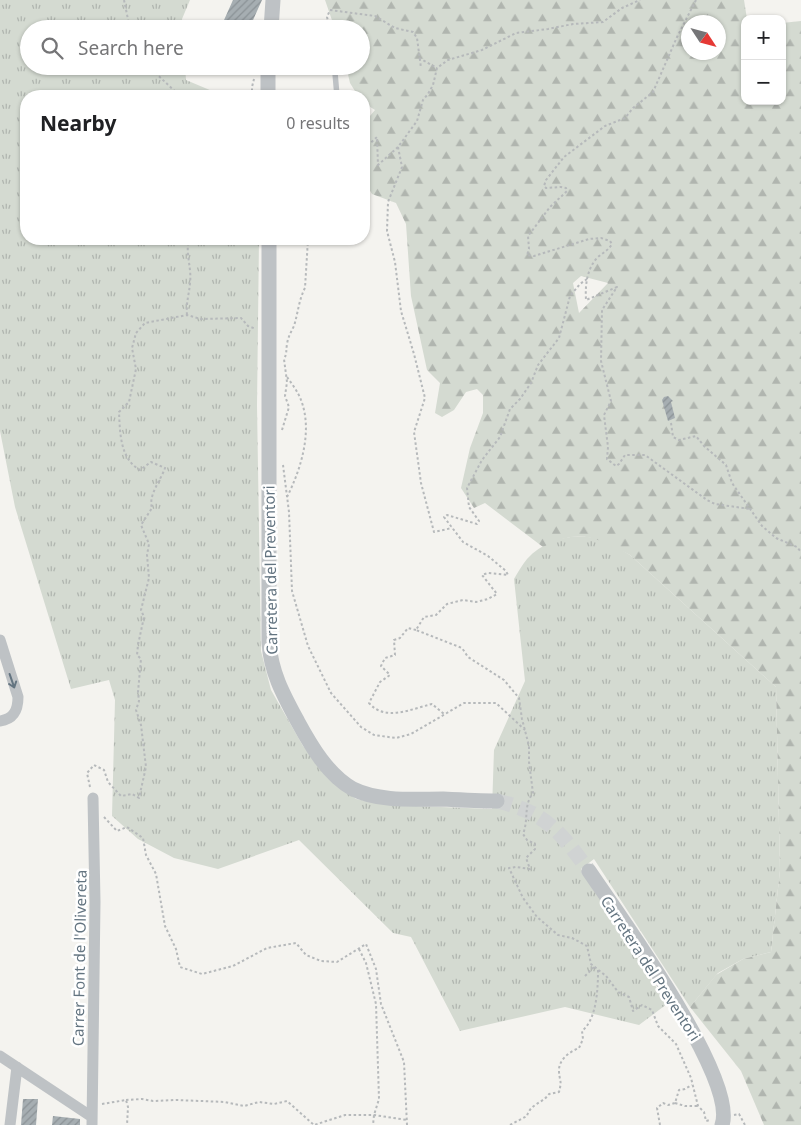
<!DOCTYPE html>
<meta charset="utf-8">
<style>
:root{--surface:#fff;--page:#f2f2f2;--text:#202124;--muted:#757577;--line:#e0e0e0}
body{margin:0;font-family:"Noto Sans",sans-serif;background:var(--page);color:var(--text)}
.controls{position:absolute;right:15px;top:15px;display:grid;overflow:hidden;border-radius:10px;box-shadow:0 1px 4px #0004}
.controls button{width:45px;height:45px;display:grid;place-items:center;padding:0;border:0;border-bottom:1px solid var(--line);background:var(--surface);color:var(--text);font:25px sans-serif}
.compass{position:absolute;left:681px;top:15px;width:45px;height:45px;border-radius:50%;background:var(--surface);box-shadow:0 1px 4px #0004;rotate:126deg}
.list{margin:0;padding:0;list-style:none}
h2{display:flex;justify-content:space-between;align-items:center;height:65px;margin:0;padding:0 20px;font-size:21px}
h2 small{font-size:16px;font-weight:400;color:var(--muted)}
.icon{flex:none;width:28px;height:28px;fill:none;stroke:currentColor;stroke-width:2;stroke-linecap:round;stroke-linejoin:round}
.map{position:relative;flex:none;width:801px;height:1125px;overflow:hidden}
.search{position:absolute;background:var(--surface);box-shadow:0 1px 4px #0004;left:20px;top:20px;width:350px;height:55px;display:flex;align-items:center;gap:12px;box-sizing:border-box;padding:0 18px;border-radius:28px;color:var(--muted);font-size:19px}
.panel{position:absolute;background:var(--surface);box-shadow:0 1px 4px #0004;left:20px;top:90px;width:350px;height:155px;border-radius:20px}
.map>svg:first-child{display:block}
.grass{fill:url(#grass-tufts)}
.forest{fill:url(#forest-firs);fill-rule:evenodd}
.building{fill:url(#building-hatch)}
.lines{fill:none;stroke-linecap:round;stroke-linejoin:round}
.tertiary-tunnel{stroke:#d0d3d3;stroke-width:15;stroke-dasharray:15 8;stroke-linecap:butt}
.path{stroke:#b6b9bb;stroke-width:2;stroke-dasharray:2.5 2.5;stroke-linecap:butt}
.service{stroke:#bec2c5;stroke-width:5.5}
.minor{stroke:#bec2c5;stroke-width:11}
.tertiary{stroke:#bec2c5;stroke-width:15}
.oneway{stroke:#637480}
.labels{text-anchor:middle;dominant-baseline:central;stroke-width:5;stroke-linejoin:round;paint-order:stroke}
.street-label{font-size:15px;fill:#637480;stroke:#fff}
</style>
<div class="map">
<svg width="801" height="1125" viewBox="0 0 801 1125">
<defs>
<pattern id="grass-tufts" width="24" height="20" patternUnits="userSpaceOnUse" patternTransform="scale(1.25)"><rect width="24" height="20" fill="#d4dad1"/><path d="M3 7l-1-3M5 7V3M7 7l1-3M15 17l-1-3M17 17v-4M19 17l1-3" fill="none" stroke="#b0b5af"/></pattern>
<pattern id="forest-firs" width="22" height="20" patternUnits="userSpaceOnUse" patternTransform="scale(1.25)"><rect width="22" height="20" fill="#d4dad1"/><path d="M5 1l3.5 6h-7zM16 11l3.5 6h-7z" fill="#b0b5af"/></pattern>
<pattern id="building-hatch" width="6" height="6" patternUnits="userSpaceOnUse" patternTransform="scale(1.25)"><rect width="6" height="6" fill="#a6aeb2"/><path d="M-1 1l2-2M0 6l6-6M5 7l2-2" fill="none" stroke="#8b9296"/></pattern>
</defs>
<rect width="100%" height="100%" fill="#f4f3ef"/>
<path class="grass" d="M 0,0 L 190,0 L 182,19 L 183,29 L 29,29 L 29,66 L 185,66 L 186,80 L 224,96 L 26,96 L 26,239 L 259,239 L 257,406 L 261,651 L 271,690 L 303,746 L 332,782 L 356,799 L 390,805 L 492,809 L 494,750 L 525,681 L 514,579 C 518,572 522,565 527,559 C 547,538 575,532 602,540 C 612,543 621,550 630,555 L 776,687 L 780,870 L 771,952 L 743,959 L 718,973 L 690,1007 L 594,859 L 581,869 L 667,1004 L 639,1025 L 565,1007 L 460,1031 L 411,937 L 393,933 L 299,840 L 218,869 L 174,858 L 138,839 L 112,816 L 115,700 L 109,680 L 71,689 L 15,507 L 0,431 Z"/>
<path class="forest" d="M 325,0 L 744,0 L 747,19 L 745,19 L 745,101 L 782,101 L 782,23 L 801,21 L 801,1125 L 764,1125 L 741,1071 L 690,1007 L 716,975 L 743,959 L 771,952 L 780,870 L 776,687 L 630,555 C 596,537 579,528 543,547 L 485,503 L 474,508 L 461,488 L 470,448 L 483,413 L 483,395 L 477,389 L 466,392 L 454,410 L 442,417 L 435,413 L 440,383 L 427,370 L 411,296 L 406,224 L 396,203 L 372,194 L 364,181 L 364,126 L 365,122 L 375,110 L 364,103 L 364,96 L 358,96 L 350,83 L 346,66 L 361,66 L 361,29 L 335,29 ZM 688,22 L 718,22 L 718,52 L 688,52 ZM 581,276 L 608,283 L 579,313 L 573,283 Z"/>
<path class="building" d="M 233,0 L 262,0 L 249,29 L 220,29 Z
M 668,396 L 673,401 L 671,402 L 675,418 L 668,421 L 662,400 L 664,397 Z
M 23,1099 L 38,1099 L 36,1125 L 21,1125 Z
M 53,1116 L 80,1119 L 80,1125 L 52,1125 Z"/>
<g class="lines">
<path class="tertiary-tunnel" d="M 497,801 C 547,813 560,832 589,871"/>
<path class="path" d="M 124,0 L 130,29
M 696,0 L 677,37 L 653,92 L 633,108 L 625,118 L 605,126 L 564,157 L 546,180 L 544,186 L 546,188 L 561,187 L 566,188 L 567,191 L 550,207 L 528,236 L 529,249 L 527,255 L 534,256 L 589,239 L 601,238 L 610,241 L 612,244 C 608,251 602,253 597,258 C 587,269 585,285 586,300 L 617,287 L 602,310 L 601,361 L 611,401 L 604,415 L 608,447 L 607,459 L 616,466 L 619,464 L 625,455 L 645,455 L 707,500 L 715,504 L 750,509
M 330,29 L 327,17 L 330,10 L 375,16 L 395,28 L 413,32 L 417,38 L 421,68
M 419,58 L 437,68
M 148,66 L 180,96
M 252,96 L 252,87 L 254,79
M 398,147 L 402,167 L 388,202 L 387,231 L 395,262 L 401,311 L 414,354 L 425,398 L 414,432 L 421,483 L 434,532 L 452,528
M 364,149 L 377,137 L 378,165 L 398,147 L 417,121 L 423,100 L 428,94 L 433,85 L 437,68 L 448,60 L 482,50 L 516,33 L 548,29 L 573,24 L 603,22 L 622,8 L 640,0
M 587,279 L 580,284 L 570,296 L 559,338 L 538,365 L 531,383 L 520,399 L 510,409 L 500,437 L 482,460 L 467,488 L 469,507 L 479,521 L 477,524 L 447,515 L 444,517 L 463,542 L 488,556 L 506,571 L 508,575 L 488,573 L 482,575 L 497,594 L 488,599 L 476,602 L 463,600 L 447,604 L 436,615 L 424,617 L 416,630 L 462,648 L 468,657 L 504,680 L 519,698 L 522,719 L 529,746 L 529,762 L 533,793 C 523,806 529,819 523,834 L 527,840 L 535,844 L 535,849 L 526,858 L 530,869 L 516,867 L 509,868 L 523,898 L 537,917 L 558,935 L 572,938 L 587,946 L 591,964 L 606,976 L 618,992 L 629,997 L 633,1011 L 642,1005 L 652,1010 L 658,1026 L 676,1044 L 691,1078 L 698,1106 L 704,1112 L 706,1121 L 710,1120
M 187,315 C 186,302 189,295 190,283 C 192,268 185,253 189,239
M 671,423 L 673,437 L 679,440 L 696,436 L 704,446 L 726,465 L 732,483 L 762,526 L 776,538 L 797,547 L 801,552
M 282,430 L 289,407 L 285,396 L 287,382 L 284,359 C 287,354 286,350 287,344 C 288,337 291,332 294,326 C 298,313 299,299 305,288 L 308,239
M 283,465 L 289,512 L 292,591 L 308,646 L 331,693 L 361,727 L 374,735 L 396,738 L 411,734 L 464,703 L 496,703 L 525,730
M 287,497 C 301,469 313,431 301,400 C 298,392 292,384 287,377
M 416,630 L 408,628 L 400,638 L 394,640 L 395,655 L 385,658 L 381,666 L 390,675 L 380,682 L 369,703 C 385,722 411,709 432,704 L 444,714
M 90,787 L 87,773 L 94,765 L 104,770 L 108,782 L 121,796 L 132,794 L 139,798 L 146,767 L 141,725 L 136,710 L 139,701 L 138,692 L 141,659 L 137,655 L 138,645 L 144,617 L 141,610 L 149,578 L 147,555 L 149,544 L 141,525 L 152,508 C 148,495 161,480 165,468 L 151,462 L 140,470 C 120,459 120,433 119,412 L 129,402 L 136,369 L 132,348 L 136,333 L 145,323 L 187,315 L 201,319 L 241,318 L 248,326 L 256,329
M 104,817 L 117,831 L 127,827 L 143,838 L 146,855 L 156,874 L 165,926 L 176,949 L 180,967 L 202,974 L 233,966 L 267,948 L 296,943 L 306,955 L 321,961 L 337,962 L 366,944 L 376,969 L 381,1004 L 404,1062 L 407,1125
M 359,949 L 366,963 L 376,1004 L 379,1099 L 374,1115 L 373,1125
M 585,976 L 594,967
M 126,1100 L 142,1099 L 153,1101 L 176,1100 L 225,1102 L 244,1106 L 259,1102 L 274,1104 L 287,1101 L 314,1125 L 345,1115 L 374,1115 L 407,1120
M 675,1103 L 685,1106 L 698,1106
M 102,1104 L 126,1100 L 128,1107 L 127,1125
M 734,1115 L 739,1114 L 745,1125
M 510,1125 L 527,1116 C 530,1104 543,1103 549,1094 L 559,1092 C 562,1080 560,1083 559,1072 C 558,1060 569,1052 579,1048 L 583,1039 L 582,1031 C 597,1019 598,988 598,970
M 660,1125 L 657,1108 L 663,1103 L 668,1105 L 675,1103 L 679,1090 L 685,1089 L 692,1085"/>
<path class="service" d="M 325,66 L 335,73 L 337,96"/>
<path class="minor" d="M 0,640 L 18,697 C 18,710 14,719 0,721
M 0,1056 L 92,1117
M 10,1125 L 17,1067
M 92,1125 L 95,902 L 93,798"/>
<path class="tertiary" d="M 271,29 L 273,0
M 268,66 L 268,96
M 269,239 L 269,643 C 271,673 284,696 298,722 C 311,746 328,775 353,789 C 379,802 415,799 443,799 C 461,800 479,801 497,801
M 589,871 C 618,914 738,1079 722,1125"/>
</g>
<defs><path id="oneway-shaft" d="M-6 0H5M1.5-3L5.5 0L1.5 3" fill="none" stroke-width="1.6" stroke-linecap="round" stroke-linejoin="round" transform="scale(1.25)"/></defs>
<use class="oneway" href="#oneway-shaft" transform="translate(12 681) rotate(71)"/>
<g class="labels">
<g class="street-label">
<text transform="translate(270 570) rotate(-91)">Carretera del Preventori</text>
<text transform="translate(79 958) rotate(-89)">Carrer Font de l'Olivereta</text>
<text transform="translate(651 968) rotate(57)">Carretera del Preventori</text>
</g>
</g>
</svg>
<div class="controls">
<button>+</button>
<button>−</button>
</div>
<svg class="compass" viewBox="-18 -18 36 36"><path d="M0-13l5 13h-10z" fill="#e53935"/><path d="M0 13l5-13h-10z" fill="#757577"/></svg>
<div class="search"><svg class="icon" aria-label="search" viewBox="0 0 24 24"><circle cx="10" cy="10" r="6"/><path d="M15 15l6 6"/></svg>Search here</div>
<section class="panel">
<h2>Nearby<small>0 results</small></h2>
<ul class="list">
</ul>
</section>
</div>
